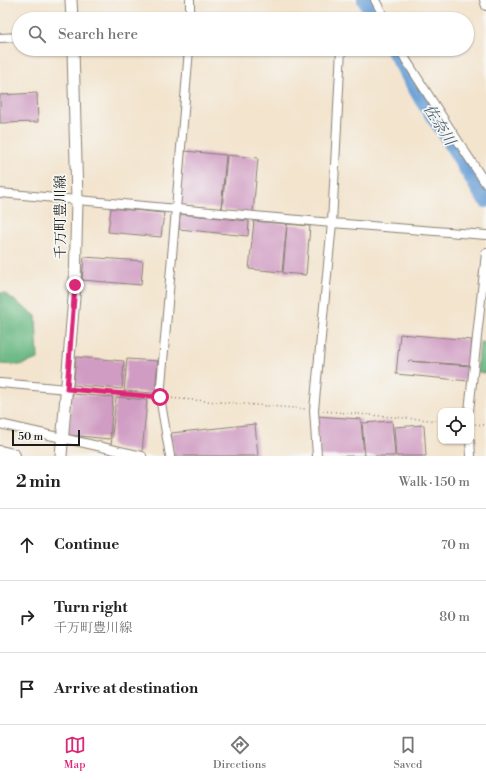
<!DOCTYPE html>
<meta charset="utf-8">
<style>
:root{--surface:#fff;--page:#f2f2f2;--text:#222;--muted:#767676;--line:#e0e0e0;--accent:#db2777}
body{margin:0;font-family:"Libre Bodoni","Noto Serif JP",serif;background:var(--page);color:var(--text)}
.controls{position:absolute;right:12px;bottom:12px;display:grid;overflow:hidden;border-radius:8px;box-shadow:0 1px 3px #0004}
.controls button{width:36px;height:36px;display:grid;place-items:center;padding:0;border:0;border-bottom:1px solid var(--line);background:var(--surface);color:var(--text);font:20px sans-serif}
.scale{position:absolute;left:12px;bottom:10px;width:68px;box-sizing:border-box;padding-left:4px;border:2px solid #1c1c1c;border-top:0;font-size:11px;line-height:14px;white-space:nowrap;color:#1c1c1c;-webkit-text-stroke:3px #f6f6f2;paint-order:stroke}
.stop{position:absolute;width:12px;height:12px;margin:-9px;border:3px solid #db2777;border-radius:50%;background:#fff}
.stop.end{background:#db2777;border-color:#fff;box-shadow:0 1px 4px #0008}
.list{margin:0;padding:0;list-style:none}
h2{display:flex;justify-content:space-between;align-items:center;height:52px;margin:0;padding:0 16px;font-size:17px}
h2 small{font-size:13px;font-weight:400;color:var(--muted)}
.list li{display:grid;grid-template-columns:26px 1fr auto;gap:12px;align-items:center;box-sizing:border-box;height:72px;padding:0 16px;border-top:1px solid var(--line)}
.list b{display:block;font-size:15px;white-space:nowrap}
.list p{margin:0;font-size:13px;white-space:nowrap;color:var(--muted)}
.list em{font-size:13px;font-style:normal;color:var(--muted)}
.icon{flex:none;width:22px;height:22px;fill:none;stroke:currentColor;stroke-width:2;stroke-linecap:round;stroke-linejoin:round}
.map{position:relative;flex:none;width:486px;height:456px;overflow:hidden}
.search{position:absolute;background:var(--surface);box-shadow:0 1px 3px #0004;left:12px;right:12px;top:12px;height:44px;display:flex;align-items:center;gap:10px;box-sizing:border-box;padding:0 14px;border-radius:22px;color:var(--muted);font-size:15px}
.sheet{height:268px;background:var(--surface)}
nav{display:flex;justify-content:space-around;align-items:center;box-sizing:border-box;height:56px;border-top:1px solid var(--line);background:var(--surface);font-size:11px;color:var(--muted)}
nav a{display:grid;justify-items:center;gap:2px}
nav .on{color:var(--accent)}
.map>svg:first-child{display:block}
.forest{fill:#68b781;stroke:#426a4e}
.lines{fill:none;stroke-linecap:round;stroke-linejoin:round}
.river{stroke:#6aa0d7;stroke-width:16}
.building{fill:#d09cc3}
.minor-casing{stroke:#888075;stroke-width:10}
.secondary-casing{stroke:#888075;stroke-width:13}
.motorway-casing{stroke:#888075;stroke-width:16}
.path{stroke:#888075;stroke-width:1.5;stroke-dasharray:1 3;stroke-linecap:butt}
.minor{stroke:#fff;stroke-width:8}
.secondary{stroke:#fff;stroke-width:11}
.motorway{stroke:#fff;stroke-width:14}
.route{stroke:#db2777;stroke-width:5}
.labels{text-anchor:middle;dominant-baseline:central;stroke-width:3.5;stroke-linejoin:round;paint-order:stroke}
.street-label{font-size:14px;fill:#1c1c1c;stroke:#f6f6f2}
.water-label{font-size:15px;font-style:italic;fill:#3f5770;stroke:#f6f6f2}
</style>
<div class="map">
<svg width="486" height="456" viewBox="0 0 486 456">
<rect width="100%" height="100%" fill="#f6f6f2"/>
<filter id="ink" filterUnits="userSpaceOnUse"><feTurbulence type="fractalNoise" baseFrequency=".025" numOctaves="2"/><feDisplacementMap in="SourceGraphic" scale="8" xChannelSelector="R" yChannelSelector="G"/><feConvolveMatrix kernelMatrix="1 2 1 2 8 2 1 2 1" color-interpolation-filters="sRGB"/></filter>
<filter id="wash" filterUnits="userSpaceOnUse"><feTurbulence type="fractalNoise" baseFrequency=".012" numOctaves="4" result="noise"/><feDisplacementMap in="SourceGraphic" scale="16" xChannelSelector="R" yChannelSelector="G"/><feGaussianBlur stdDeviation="0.9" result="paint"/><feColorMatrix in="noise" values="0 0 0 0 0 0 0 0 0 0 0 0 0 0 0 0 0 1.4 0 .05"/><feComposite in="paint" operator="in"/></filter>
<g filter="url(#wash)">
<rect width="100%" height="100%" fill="#f3e4ce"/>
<path class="forest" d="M 0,293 L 4,293 L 36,316 L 38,359 L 20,365 L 0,364 Z
M 480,342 L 486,343 L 486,373 L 477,372 Z"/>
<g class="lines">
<path class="river" d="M 365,0 L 376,19
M 393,49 L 423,101 L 445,133 L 479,190 L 486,200"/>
</g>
<g id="blocks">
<path class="building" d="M 37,93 L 38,122 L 0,123 L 0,95 Z
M 185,151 L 226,155 L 221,209 L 180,205 Z
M 227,155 L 258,158 L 253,213 L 222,210 Z
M 111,208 L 164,213 L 161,237 L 108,232 Z
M 180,214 L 249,221 L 248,236 L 179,229 Z
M 254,221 L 287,224 L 282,272 L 249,269 Z
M 287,224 L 310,226 L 306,275 L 283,273 Z
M 84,257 L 143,261 L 141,285 L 82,280 Z
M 400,334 L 472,340 L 470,365 L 408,361 L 470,366 L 469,381 L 396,374 Z
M 76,357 L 124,361 L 122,389 L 73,385 Z
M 127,359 L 158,361 L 155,393 L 124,391 Z
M 72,394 L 113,397 L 110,439 L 68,435 Z
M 116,397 L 147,400 L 142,453 L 111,446 Z
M 316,416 L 361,419 L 364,456 L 319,456 Z
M 392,421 L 395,456 L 365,456 L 362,423 Z
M 255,424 L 258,456 L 174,456 L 171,433 Z
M 424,425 L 426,456 L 396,456 L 394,427 Z"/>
</g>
</g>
<g filter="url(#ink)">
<use href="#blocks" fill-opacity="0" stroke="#888075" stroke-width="1"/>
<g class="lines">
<defs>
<path id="minor" d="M 190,0 L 190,19
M 375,0 L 385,19
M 484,0 L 486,6
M 0,38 L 19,37
M 400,49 L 406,60 L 443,118 L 486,184
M 0,193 L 332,223 L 486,235
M 0,383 L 67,389
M 469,411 L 486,253
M 0,424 L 142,456
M 470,441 L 471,456
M 170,456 L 160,397 L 176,209 L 189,49
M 317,456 L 314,410 L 332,223 L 341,49"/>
<path id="secondary" d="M 71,0 L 72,19
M 61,456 L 75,285 L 77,200 L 73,49"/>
<path id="motorway" d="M 0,453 L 13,456"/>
</defs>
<use href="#minor" class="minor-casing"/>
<use href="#secondary" class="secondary-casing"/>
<use href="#motorway" class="motorway-casing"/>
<path class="path" d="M 76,390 L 152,396
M 168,398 L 306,409
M 323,411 L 441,421
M 471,424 L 486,425"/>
<use href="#minor" class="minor"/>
<use href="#secondary" class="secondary"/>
<use href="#motorway" class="motorway"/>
</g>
</g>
<g class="lines" filter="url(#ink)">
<path class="route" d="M 75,285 L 67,389 L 160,397"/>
</g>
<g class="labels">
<g class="street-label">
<text transform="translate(61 217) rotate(-90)">千万町豊川線</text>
</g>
<g class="water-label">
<text transform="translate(439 125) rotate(58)">佐奈川</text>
</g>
</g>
</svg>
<div class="controls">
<button><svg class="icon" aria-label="locate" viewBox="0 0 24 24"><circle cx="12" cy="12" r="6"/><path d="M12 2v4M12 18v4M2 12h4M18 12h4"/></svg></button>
</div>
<div class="scale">50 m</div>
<div class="stop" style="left:160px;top:397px"></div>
<div class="stop end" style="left:75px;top:285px"></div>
<div class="search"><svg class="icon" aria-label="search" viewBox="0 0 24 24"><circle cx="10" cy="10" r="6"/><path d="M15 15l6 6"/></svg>Search here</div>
</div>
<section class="sheet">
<h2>2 min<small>Walk · 150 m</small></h2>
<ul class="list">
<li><svg class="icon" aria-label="ahead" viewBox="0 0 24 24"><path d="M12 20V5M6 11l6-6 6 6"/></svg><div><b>Continue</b></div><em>70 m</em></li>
<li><svg class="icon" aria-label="right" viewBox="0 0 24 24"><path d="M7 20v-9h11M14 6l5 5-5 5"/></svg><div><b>Turn right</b><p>千万町豊川線</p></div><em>80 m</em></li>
<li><svg class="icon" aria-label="arrive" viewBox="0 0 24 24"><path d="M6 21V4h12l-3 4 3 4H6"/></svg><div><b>Arrive at destination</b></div></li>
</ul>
</section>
<nav>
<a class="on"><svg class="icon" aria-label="map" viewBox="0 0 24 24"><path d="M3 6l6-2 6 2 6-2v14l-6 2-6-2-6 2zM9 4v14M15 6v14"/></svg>Map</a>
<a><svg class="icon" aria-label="directions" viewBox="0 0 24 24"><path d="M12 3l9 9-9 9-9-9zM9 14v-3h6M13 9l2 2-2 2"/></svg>Directions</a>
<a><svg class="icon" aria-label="saved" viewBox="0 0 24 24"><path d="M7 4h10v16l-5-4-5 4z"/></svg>Saved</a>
</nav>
